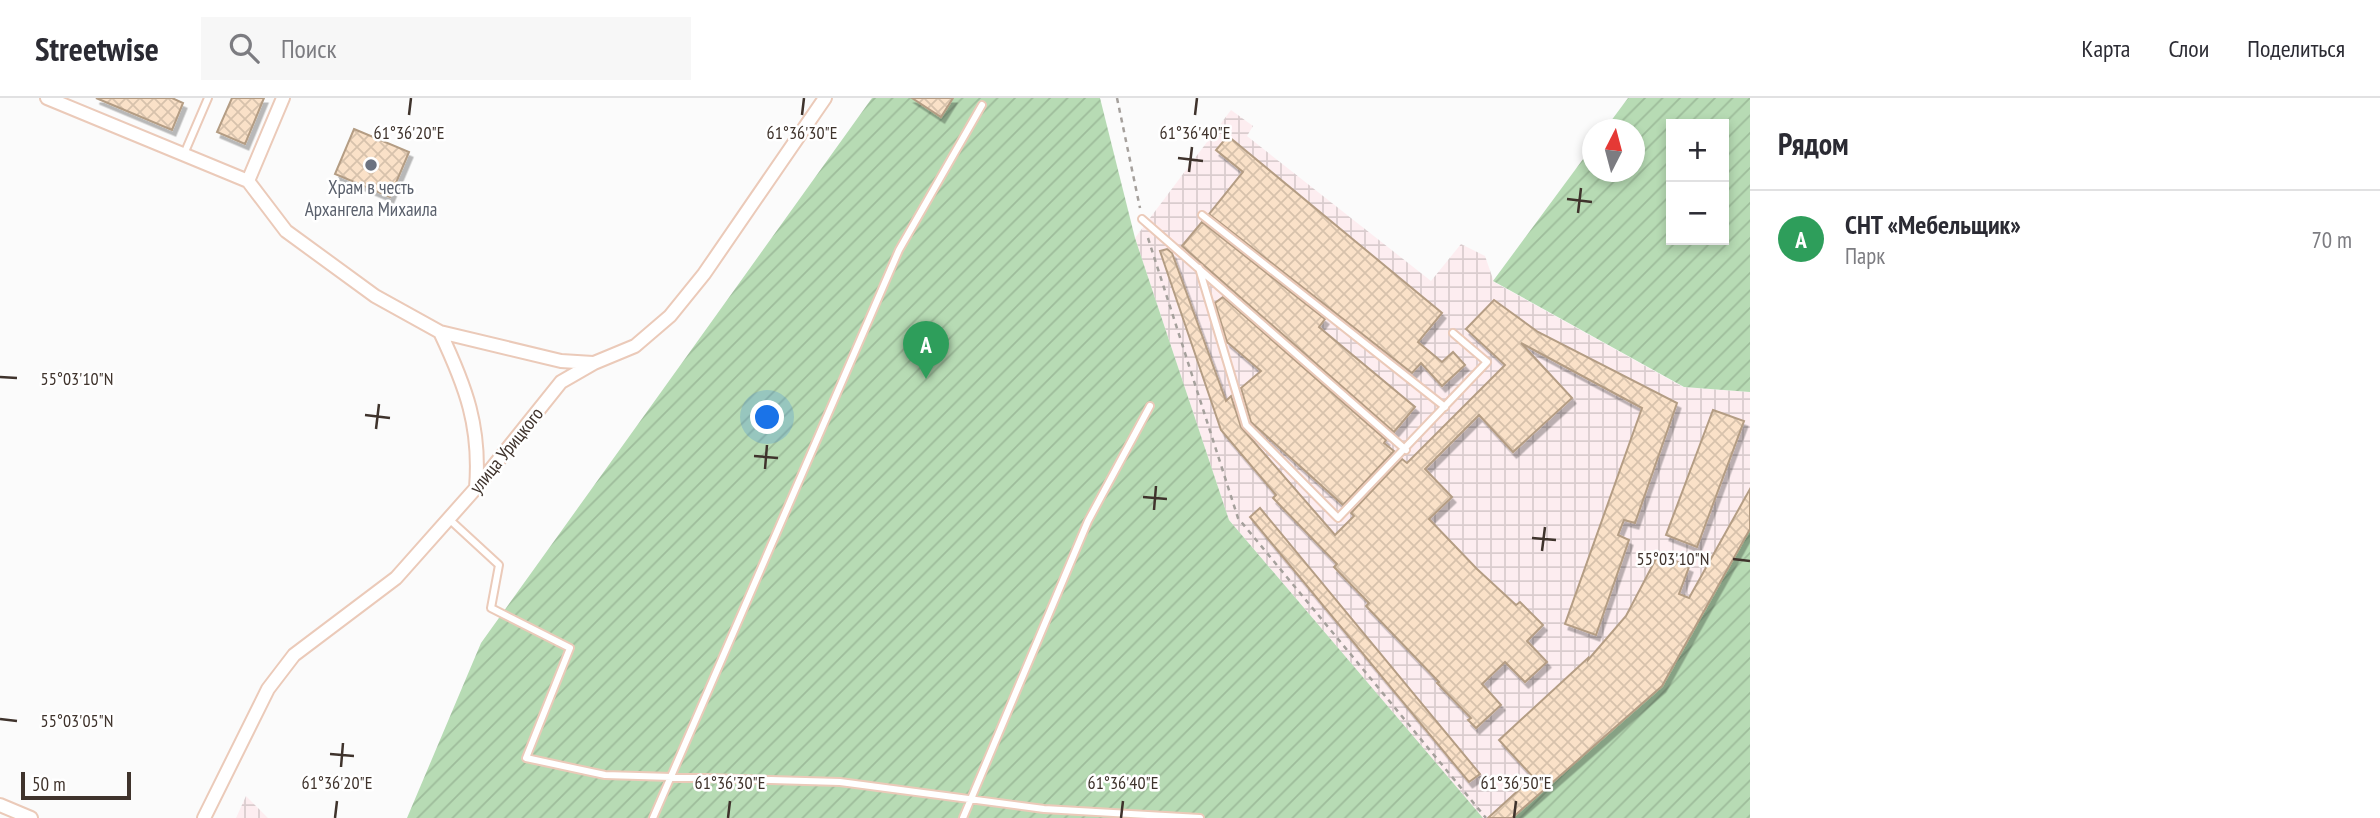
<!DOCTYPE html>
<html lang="ru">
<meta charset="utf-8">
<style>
:root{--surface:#fff;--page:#f7f7f7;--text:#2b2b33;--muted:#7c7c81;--line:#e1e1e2;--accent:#a0381b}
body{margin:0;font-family:"PT Sans Narrow",sans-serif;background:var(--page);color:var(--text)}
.controls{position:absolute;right:21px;top:21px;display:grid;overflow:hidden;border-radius:0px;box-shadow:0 4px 10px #0003}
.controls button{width:63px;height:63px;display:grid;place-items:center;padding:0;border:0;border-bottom:2px solid var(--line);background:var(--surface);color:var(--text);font:35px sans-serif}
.compass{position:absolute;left:1582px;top:21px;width:63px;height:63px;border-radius:50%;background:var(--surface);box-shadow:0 4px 10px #0003;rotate:6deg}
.scale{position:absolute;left:21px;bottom:18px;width:110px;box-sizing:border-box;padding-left:7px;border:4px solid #3f332c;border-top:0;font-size:19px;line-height:24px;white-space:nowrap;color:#3f332c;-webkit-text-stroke:5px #fff;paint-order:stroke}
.you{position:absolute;left:768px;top:320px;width:24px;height:24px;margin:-18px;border:5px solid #fff;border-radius:50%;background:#1a73e8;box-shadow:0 0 0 10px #1a73e833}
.badge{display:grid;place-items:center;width:46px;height:46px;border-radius:50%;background:var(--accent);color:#fff;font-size:23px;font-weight:700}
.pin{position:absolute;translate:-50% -58px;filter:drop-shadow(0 2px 4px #0008)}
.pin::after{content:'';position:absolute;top:37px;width:24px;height:21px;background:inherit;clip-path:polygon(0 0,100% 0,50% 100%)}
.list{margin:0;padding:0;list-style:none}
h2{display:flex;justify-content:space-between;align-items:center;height:91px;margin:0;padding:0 28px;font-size:30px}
h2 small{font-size:23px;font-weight:400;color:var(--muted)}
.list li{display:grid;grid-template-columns:46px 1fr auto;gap:21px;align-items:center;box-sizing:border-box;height:98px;padding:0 28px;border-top:2px solid var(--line)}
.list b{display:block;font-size:26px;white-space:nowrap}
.list p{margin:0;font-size:23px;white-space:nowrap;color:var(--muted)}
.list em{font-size:23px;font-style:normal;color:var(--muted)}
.icon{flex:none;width:38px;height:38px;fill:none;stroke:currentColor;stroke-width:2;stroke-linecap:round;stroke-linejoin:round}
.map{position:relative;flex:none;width:1750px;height:720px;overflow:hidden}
header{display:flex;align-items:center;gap:42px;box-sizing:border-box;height:98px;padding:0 35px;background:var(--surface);border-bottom:2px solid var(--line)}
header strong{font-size:33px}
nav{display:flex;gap:38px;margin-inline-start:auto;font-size:24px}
.search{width:490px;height:63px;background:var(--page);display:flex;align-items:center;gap:18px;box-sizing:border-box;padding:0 24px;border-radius:0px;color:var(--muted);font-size:26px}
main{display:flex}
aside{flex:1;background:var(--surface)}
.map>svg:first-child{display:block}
.industrial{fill:url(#industrial-grid)}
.garden{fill:url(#garden-furrows);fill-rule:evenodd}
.building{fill:url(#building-cross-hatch);stroke:#b49d84;stroke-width:2;filter:url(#shadow)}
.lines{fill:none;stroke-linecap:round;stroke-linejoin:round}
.lane-casing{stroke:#ebcab9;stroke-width:10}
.street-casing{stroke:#ebcab9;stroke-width:16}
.path{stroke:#a5a09c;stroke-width:2.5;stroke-dasharray:5 5;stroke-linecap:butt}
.lane{stroke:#fff;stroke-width:6}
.street{stroke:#fff;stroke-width:12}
.ticks{fill:none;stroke:#3f332c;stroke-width:2.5}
.worship-dot{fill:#6b7280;stroke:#fff;stroke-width:2.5}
.labels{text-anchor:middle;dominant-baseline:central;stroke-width:5;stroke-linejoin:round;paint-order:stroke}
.worship-label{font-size:19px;fill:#5b616d;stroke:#fff}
.street-label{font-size:19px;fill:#3f332c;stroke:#fff}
.ticks-label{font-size:18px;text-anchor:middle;fill:#3f332c;stroke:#fff;stroke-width:5;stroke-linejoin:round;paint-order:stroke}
</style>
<header>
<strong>Streetwise</strong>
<div class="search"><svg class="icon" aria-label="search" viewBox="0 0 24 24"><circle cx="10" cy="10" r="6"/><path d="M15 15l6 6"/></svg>Поиск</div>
<nav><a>Карта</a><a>Слои</a><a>Поделиться</a></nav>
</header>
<main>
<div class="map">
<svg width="1750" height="720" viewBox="0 0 1750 720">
<defs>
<pattern id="industrial-grid" width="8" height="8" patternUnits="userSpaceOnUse" patternTransform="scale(1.75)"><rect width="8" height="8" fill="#fdedf0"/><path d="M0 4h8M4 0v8" fill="none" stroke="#daccce"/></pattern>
<pattern id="garden-furrows" width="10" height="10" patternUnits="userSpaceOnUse" patternTransform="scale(1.75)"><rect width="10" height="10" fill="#b7dbb4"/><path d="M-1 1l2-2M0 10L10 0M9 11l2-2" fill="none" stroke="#9ebc9b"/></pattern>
<pattern id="building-cross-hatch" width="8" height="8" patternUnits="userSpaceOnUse" patternTransform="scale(1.75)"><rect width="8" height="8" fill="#fae1c8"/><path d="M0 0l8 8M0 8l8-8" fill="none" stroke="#d7c2ac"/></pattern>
<filter id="shadow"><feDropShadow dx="3.5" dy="5.5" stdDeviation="0" flood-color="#0004"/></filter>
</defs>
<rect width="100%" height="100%" fill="#fbfbfb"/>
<path class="industrial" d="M 1231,12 L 1253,28 L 1247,38 L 1431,183 L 1461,146 L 1485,158 L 1494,184 L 1683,289 L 1750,294 L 1750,417 L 1657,582 L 1489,720 L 1483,720 L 1229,422 L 1135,140 Z
M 246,698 L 268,720 L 236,720 Z"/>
<path class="garden" d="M 872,0 L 1100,0 L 1135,140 L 1229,422 L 1483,720 L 407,720 L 481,545 Z
M 1628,0 L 1750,0 L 1750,294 L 1684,289 L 1493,183 L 1592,49 L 1592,74 L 1634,74 L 1634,32 L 1605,31 ZM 1671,26 L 1724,26 L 1724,142 L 1671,142 Z
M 1750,417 L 1750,720 L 1489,720 L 1657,582 Z"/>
<path class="building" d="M 96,0 L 172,0 L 183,5 L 172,32 Z
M 232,0 L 264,0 L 245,46 L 217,34 Z
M 912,0 L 953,0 L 941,19 Z
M 354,31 L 409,54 L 390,99 L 335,76 Z
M 1228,38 L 1442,215 L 1418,244 L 1442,264 L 1453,254 L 1465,267 L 1442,288 L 1421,265 L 1412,275 L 1209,116 L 1243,74 L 1216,52 Z
M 1202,124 L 1325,221 L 1319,229 L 1415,309 L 1394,334 L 1182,148 Z
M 1167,151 L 1172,155 L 1226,303 L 1231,298 L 1241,329 L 1335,437 L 1354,418 L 1351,415 L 1402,361 L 1407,365 L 1505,267 L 1466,231 L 1494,202 L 1538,234 L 1677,305 L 1635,425 L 1624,422 L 1618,437 L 1629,442 L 1596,537 L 1565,526 L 1642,310 L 1521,245 L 1572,300 L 1513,354 L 1479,317 L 1425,371 L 1452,399 L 1429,421 L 1477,471 L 1516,507 L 1520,504 L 1543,527 L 1527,543 L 1547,564 L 1525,584 L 1505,564 L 1482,586 L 1501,607 L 1476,630 L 1468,622 L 1471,620 L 1437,585 L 1439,584 L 1366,508 L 1369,505 L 1334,469 L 1337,466 L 1273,400 L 1276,397 L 1221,332 L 1160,153 Z
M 1223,199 L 1386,342 L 1384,345 L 1394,353 L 1343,407 L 1251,324 L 1241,290 L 1261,273 L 1227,244 L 1215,205 Z
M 1713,312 L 1744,323 L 1697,449 L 1666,437 Z
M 1750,391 L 1750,431 L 1662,588 L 1512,720 L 1488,720 L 1533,679 L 1499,642 L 1588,560 L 1588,562 L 1626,518 L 1659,455 L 1689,469 L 1679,496 L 1689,500 Z
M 1260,410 L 1480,676 L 1469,684 L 1250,419 Z"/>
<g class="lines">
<defs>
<path id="lane" d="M 184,56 L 208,0
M 1202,117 L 1445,309
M 1142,121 L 1406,352
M 1199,170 L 1246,327 L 1338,420 L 1487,264 L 1453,235
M 449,421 L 499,467 L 491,510 L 570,550 L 526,660 L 605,677 L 840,684 L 1044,711 L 1200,720
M 653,720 L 899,152 L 982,7
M 963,720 L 1088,423 L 1150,308"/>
<path id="street" d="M 47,0 L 248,83 L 286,133 L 375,198 L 440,234 L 561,263 L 593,265
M 248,83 L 283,0
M 440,234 C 466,289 481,329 476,390
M 0,707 L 31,720
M 204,720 L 268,591 L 294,557 L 396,480 L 476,390 L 561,284 L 594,265 L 635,248 L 670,218 L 704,176 L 825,0"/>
</defs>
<use href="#lane" class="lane-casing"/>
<use href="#street" class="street-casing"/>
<path class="path" d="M 1117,0 L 1140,110
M 1148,140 L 1238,420 L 1486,720"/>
<use href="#lane" class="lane"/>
<use href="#street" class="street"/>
</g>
<path class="ticks" d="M 409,17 L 411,0M 802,17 L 804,0M 1195,17 L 1197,0M 1178,60 L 1203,63M 1189,74 L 1192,49M 1567,101 L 1592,104M 1578,115 L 1581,90M 0,279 L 17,280M 365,317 L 390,320M 376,331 L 379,306M 754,358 L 778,360M 765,371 L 767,347M 1143,399 L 1167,401M 1154,412 L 1156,388M 1532,440 L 1556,442M 1542,453 L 1545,429M 1733,461 L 1750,463M 0,621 L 17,623M 330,656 L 354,658M 341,669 L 343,645M 335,720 L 337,703M 728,720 L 730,703M 1121,720 L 1123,703M 1514,720 L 1516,703"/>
<circle class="worship-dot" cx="371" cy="67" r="7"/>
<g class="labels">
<g class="worship-label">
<text x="371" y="89">Храм в честь<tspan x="371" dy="22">Архангела Михаила</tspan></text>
</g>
<g class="street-label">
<text transform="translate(506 352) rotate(-51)">улица Урицкого</text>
</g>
</g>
<g class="ticks-label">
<text x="409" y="41">61°36'20"E</text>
<text x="802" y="41">61°36'30"E</text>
<text x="1195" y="41">61°36'40"E</text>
<text x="77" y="287">55°03'10"N</text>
<text x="1673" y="467">55°03'10"N</text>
<text x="77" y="629">55°03'05"N</text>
<text x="337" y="691">61°36'20"E</text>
<text x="730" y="691">61°36'30"E</text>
<text x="1123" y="691">61°36'40"E</text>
<text x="1516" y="691">61°36'50"E</text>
</g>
</svg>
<div class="controls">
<button>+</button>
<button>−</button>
</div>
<svg class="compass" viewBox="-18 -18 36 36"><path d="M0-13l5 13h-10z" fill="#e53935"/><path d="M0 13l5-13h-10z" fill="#7c7c81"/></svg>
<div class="scale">50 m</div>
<div class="you"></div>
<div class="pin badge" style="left:926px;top:281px;background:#2e9e5b">A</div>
</div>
<aside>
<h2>Рядом<small></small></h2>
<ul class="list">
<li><span class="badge" style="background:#2e9e5b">A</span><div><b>СНТ «Мебельщик»</b><p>Парк</p></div><em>70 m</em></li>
</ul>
</aside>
</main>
